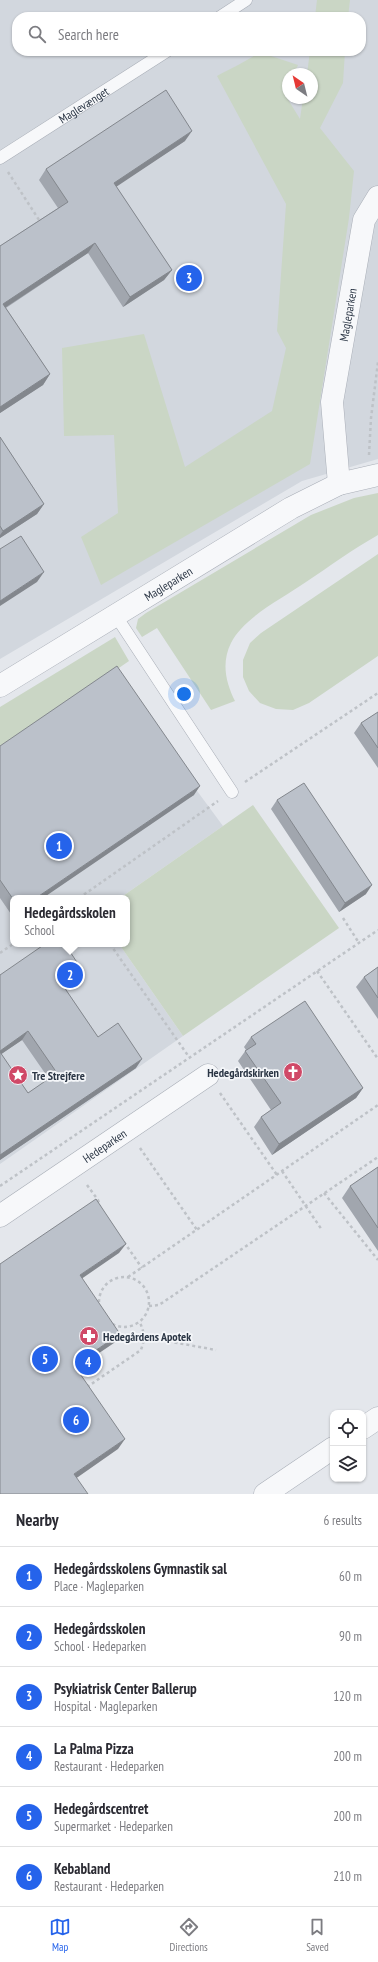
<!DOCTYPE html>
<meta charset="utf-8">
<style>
:root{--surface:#fff;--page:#f2f2f3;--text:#2b2b33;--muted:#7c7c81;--line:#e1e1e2;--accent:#2563eb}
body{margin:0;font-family:"PT Sans Narrow",sans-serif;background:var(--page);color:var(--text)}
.controls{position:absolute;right:12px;bottom:12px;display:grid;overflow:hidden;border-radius:8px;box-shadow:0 1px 3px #0004}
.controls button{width:36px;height:36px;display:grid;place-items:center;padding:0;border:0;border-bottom:1px solid var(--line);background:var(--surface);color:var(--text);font:20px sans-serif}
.compass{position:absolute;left:282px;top:68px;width:36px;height:36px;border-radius:50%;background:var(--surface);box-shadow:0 1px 3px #0004;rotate:325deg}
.you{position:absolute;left:184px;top:694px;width:14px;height:14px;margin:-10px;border:3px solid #fff;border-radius:50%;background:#1a73e8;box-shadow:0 0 0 6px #1a73e833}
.badge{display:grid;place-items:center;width:26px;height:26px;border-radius:50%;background:var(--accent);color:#fff;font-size:13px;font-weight:700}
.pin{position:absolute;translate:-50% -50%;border:2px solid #fff;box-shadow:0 1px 4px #0006}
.popup{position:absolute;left:10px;top:895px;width:120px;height:52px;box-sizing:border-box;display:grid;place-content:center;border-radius:8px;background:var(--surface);filter:drop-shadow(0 1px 3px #0005);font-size:13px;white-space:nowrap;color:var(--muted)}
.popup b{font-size:15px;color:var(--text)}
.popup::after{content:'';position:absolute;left:50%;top:100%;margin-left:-8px;border:8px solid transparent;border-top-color:var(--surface)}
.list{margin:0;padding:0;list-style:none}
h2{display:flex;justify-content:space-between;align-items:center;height:52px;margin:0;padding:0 16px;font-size:17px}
h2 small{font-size:13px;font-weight:400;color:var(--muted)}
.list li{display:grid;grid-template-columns:26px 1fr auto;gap:12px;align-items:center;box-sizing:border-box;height:60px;padding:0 16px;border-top:1px solid var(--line)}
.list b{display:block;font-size:15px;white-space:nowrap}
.list p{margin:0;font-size:13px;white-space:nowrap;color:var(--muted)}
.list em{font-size:13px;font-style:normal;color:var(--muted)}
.icon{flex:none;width:22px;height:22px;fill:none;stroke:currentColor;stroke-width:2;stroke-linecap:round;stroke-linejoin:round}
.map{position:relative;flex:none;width:378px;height:1494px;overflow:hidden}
.search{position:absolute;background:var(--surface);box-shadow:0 1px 3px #0004;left:12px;right:12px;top:12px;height:44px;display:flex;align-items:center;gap:10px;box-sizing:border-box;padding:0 14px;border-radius:16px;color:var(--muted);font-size:15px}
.sheet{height:412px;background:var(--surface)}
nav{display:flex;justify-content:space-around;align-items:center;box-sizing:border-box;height:56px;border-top:1px solid var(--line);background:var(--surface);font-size:11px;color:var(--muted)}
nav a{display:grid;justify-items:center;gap:2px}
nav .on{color:var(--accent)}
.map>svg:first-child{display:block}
.built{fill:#d2d7de;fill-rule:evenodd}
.green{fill:#cad6c5}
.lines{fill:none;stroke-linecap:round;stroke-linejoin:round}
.service-casing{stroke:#a9aeb7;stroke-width:13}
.minor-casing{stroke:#a9aeb7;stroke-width:23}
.tertiary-casing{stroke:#a9aeb7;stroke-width:23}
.path{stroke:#bec2c7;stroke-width:2.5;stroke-dasharray:3 3;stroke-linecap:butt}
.service{stroke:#f7f8fa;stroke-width:12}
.minor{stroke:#f7f8fa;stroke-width:22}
.tertiary{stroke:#f7f8fa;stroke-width:22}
.wall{fill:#a1a6ae;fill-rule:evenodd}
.shaded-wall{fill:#83878d}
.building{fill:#bbc1ca;stroke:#83878d}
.labels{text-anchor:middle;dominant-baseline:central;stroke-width:3.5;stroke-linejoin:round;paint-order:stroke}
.street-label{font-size:12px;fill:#2b3645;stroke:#f4f6f9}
.poi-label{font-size:12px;font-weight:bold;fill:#2b3645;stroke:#f4f6f9;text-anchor:start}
</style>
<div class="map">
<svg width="378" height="1494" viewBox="0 0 378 1494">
<rect width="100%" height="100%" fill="#e4e7ec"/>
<path class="built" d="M 0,0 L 378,0 L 378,459 L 302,481 L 0,659 ZM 17,17 L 361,17 L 361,51 L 17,51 ZM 288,74 L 312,74 L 312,98 L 288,98 Z
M 0,750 L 172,757 L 223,826 L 120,898 L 13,898 L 13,944 L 119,944 L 183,1036 L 0,1164 Z"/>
<path class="green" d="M 317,0 L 350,0 L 348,17 L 315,17 Z
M 310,51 L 345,51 L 343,83 L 320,128 L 354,171 L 349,218 L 310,464 L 101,585 L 81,537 L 118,513 L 114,435 L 64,436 L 62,348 L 144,334 L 185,467 L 272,411 L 286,348 L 277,331 L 286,204 L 217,76 C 231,68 246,62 259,52 L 298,65 L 294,74 L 288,74 L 288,85 L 284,93 L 300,119 L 303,98 L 312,98 L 312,74 L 307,74 Z
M 378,493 L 378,535 C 353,549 330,566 306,582 C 283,598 244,617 231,643 C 221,663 226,683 235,701 L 211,710 L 157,628 L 142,637 L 136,628 L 138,619 L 146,613 L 311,515 L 354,498 Z
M 378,554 L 378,656 L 309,703 L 293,710 L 276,709 L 260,703 L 249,691 L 243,677 L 243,660 L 250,643 L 261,633 Z
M 115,637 L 129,661 L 0,750 L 0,707 Z
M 253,805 L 339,928 L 183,1036 L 119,944 L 127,944 L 127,898 L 120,898 Z"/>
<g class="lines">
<defs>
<g id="service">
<path d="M 220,17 L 246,0"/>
<path id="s1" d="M 0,158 L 167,51"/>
<path d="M 116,616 L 232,792"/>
</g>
<g id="minor">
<path id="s2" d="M 339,484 L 332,402 L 364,220 L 378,197"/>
<path id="s3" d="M 0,1216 L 208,1075"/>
<path d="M 363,1428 L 378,1418"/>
<path d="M 265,1494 L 333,1448"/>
</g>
<g id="tertiary">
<path id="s4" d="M 0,686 L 291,508 L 339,484 L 378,475"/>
</g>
</defs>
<use href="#service" class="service-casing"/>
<use href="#minor" class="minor-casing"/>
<use href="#tertiary" class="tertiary-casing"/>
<path class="path" d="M 8,172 L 41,223
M 369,455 L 371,418 L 378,362
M 245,782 L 378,693
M 79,898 L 218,801
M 343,918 L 359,943
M 110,944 L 189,1057
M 0,953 L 13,944
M 317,971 L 378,1059
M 220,1093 L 277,1175
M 140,1148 L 197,1230
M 282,1171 L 322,1230
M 87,1185 L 98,1200 L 100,1206
M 0,1186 L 378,930
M 324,1193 L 378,1260
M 124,1242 L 142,1268
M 128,1277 L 378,1105
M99 1302a25 25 0 1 1 50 0a25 25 0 1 1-50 0Z
M 149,1306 L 159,1305 L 378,1157
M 145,1337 L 216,1350
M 87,1387 L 141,1350 L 145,1337 L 140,1322"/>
<use href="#service" class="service"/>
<use href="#minor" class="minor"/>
<use href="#tertiary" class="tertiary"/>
</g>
<path class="wall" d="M 185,141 L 116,186 L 172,270 L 164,280 L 123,307 L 88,253 L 6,308 L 50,374 L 43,385 L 0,413 L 0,246 L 58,208 L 39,180 L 46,169 Z
M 0,437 L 44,504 L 37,514 L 0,538 Z
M 378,712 L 378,768 L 354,733 L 361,723 Z
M 0,746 L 194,795 L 13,898 L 13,917 L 0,898 Z
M 277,800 L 366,894 L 339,912 L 271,809 Z
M 378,967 L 378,1019 L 356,987 L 364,977 Z
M 0,975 L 78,981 L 66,990 L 98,1037 L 136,1068 L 0,1160 ZM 22,1040 L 49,1079 L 28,1093 L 1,1054 Z
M 251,1037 L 363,1088 L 356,1098 L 272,1155 L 254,1127 L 261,1117 L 271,1110 L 238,1061 L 246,1050 L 244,1047 Z
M 378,1167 L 378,1251 L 342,1198 L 350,1186 Z"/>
<path class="shaded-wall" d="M 192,131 L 185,141 L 107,193 L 114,183 Z
M 95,243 L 88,253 L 0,311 L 3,304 Z
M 172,270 L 164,280 L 123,307 L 130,297 Z
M 50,374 L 43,385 L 0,413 L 0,407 Z
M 44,504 L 37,514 L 0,538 L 0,535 L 3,531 Z
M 44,572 L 37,582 L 0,606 L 0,601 Z
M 200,786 L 194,795 L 43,898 L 36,898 Z
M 372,885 L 366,894 L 339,912 L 345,903 Z
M 84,973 L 78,981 L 58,995 L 64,987 Z
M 28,1031 L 22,1040 L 0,1055 L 0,1051 Z
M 142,1059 L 136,1068 L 0,1160 L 0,1155 Z
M 363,1088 L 356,1098 L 272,1155 L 279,1144 Z
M 126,1244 L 119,1253 L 74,1284 L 80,1275 Z
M 120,1334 L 114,1343 L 68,1374 L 74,1365 Z
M 125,1439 L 118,1449 L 68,1484 L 74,1474 Z"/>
<path class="building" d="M 166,90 L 192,131 L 114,183 L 172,270 L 130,297 L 95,243 L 3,304 L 50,374 L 0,407 L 0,246 L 68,202 L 46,169 Z
M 0,437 L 44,504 L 3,531 L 0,526 Z
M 21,536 L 44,572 L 0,601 L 0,549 Z
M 117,666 L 200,786 L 36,898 L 13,898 L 13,899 L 0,880 L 0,746 Z
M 378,712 L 378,748 L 361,723 Z
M 304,783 L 372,885 L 345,903 L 277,800 Z
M 45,944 L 65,944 L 84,973 L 64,987 L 98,1037 L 118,1023 L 142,1059 L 0,1155 L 0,1052 L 28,1093 L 57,1073 L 28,1031 L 0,1051 L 0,975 Z
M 378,967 L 378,998 L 364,977 Z
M 305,1001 L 363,1088 L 279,1144 L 261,1117 L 281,1103 L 245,1051 L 256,1044 L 251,1037 Z
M 378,1167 L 378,1228 L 350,1186 Z
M 96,1199 L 126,1244 L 80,1275 L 120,1334 L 74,1365 L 125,1439 L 74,1474 L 88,1494 L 0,1494 L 0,1264 Z"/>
<defs>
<symbol id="church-disc" viewBox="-11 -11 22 22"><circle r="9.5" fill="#d04967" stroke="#f4f6f9"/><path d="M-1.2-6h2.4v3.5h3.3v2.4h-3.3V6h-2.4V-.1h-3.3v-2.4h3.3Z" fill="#fff"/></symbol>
<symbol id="sight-disc" viewBox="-11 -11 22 22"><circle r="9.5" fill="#d04967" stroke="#f4f6f9"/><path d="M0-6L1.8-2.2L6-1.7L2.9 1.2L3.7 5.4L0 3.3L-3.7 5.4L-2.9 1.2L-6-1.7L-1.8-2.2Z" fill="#fff"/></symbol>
<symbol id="pharmacy-disc" viewBox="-11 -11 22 22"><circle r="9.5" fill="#d04967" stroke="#f4f6f9"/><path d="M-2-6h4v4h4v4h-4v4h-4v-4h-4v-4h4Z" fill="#fff"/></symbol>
</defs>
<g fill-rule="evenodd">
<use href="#church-disc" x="282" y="1061" width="22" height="22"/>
<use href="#sight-disc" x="7" y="1064" width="22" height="22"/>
<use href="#pharmacy-disc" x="78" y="1325" width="22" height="22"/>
</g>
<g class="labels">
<g class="street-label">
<text stroke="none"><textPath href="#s1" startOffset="99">Maglevænget</textPath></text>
<text stroke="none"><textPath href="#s2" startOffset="171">Magleparken</textPath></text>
<text stroke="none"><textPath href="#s4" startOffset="197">Magleparken</textPath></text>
<text stroke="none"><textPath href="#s3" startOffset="126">Hedeparken</textPath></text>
</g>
<g class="poi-label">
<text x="279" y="1072" text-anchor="end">Hedegårdskirken</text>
<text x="32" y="1075">Tre Strejfere</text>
<text x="103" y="1336">Hedegårdens Apotek</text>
</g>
</g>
</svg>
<div class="controls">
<button><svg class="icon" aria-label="locate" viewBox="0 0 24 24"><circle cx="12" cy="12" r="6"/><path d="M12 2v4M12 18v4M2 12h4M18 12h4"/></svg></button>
<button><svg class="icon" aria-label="layers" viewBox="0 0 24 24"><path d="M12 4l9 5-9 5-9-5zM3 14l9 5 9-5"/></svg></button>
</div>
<svg class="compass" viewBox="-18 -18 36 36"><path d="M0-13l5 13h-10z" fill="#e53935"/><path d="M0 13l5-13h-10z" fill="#7c7c81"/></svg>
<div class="you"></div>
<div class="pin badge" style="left:59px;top:846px">1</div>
<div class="pin badge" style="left:70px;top:975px">2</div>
<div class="popup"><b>Hedegårdsskolen</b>School</div>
<div class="pin badge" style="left:189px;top:278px">3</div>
<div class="pin badge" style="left:88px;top:1362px">4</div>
<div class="pin badge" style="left:45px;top:1359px">5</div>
<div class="pin badge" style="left:76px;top:1420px">6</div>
<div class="search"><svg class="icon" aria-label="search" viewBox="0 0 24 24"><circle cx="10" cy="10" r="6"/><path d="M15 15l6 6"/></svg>Search here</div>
</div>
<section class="sheet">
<h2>Nearby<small>6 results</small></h2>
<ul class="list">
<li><span class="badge">1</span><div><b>Hedegårdsskolens Gymnastik sal</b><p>Place · Magleparken</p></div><em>60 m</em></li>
<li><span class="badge">2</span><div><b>Hedegårdsskolen</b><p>School · Hedeparken</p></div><em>90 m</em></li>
<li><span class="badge">3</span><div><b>Psykiatrisk Center Ballerup</b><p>Hospital · Magleparken</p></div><em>120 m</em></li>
<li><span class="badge">4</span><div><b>La Palma Pizza</b><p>Restaurant · Hedeparken</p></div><em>200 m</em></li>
<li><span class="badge">5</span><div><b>Hedegårdscentret</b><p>Supermarket · Hedeparken</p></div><em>200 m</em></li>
<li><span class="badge">6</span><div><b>Kebabland</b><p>Restaurant · Hedeparken</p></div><em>210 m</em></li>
</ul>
</section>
<nav>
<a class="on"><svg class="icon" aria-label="map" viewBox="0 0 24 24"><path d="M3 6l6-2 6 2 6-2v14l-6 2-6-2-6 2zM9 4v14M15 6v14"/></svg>Map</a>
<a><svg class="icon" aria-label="directions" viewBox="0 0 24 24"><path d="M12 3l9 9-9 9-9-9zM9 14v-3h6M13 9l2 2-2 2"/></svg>Directions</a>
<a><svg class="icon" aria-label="saved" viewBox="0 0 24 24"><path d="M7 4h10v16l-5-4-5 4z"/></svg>Saved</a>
</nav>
